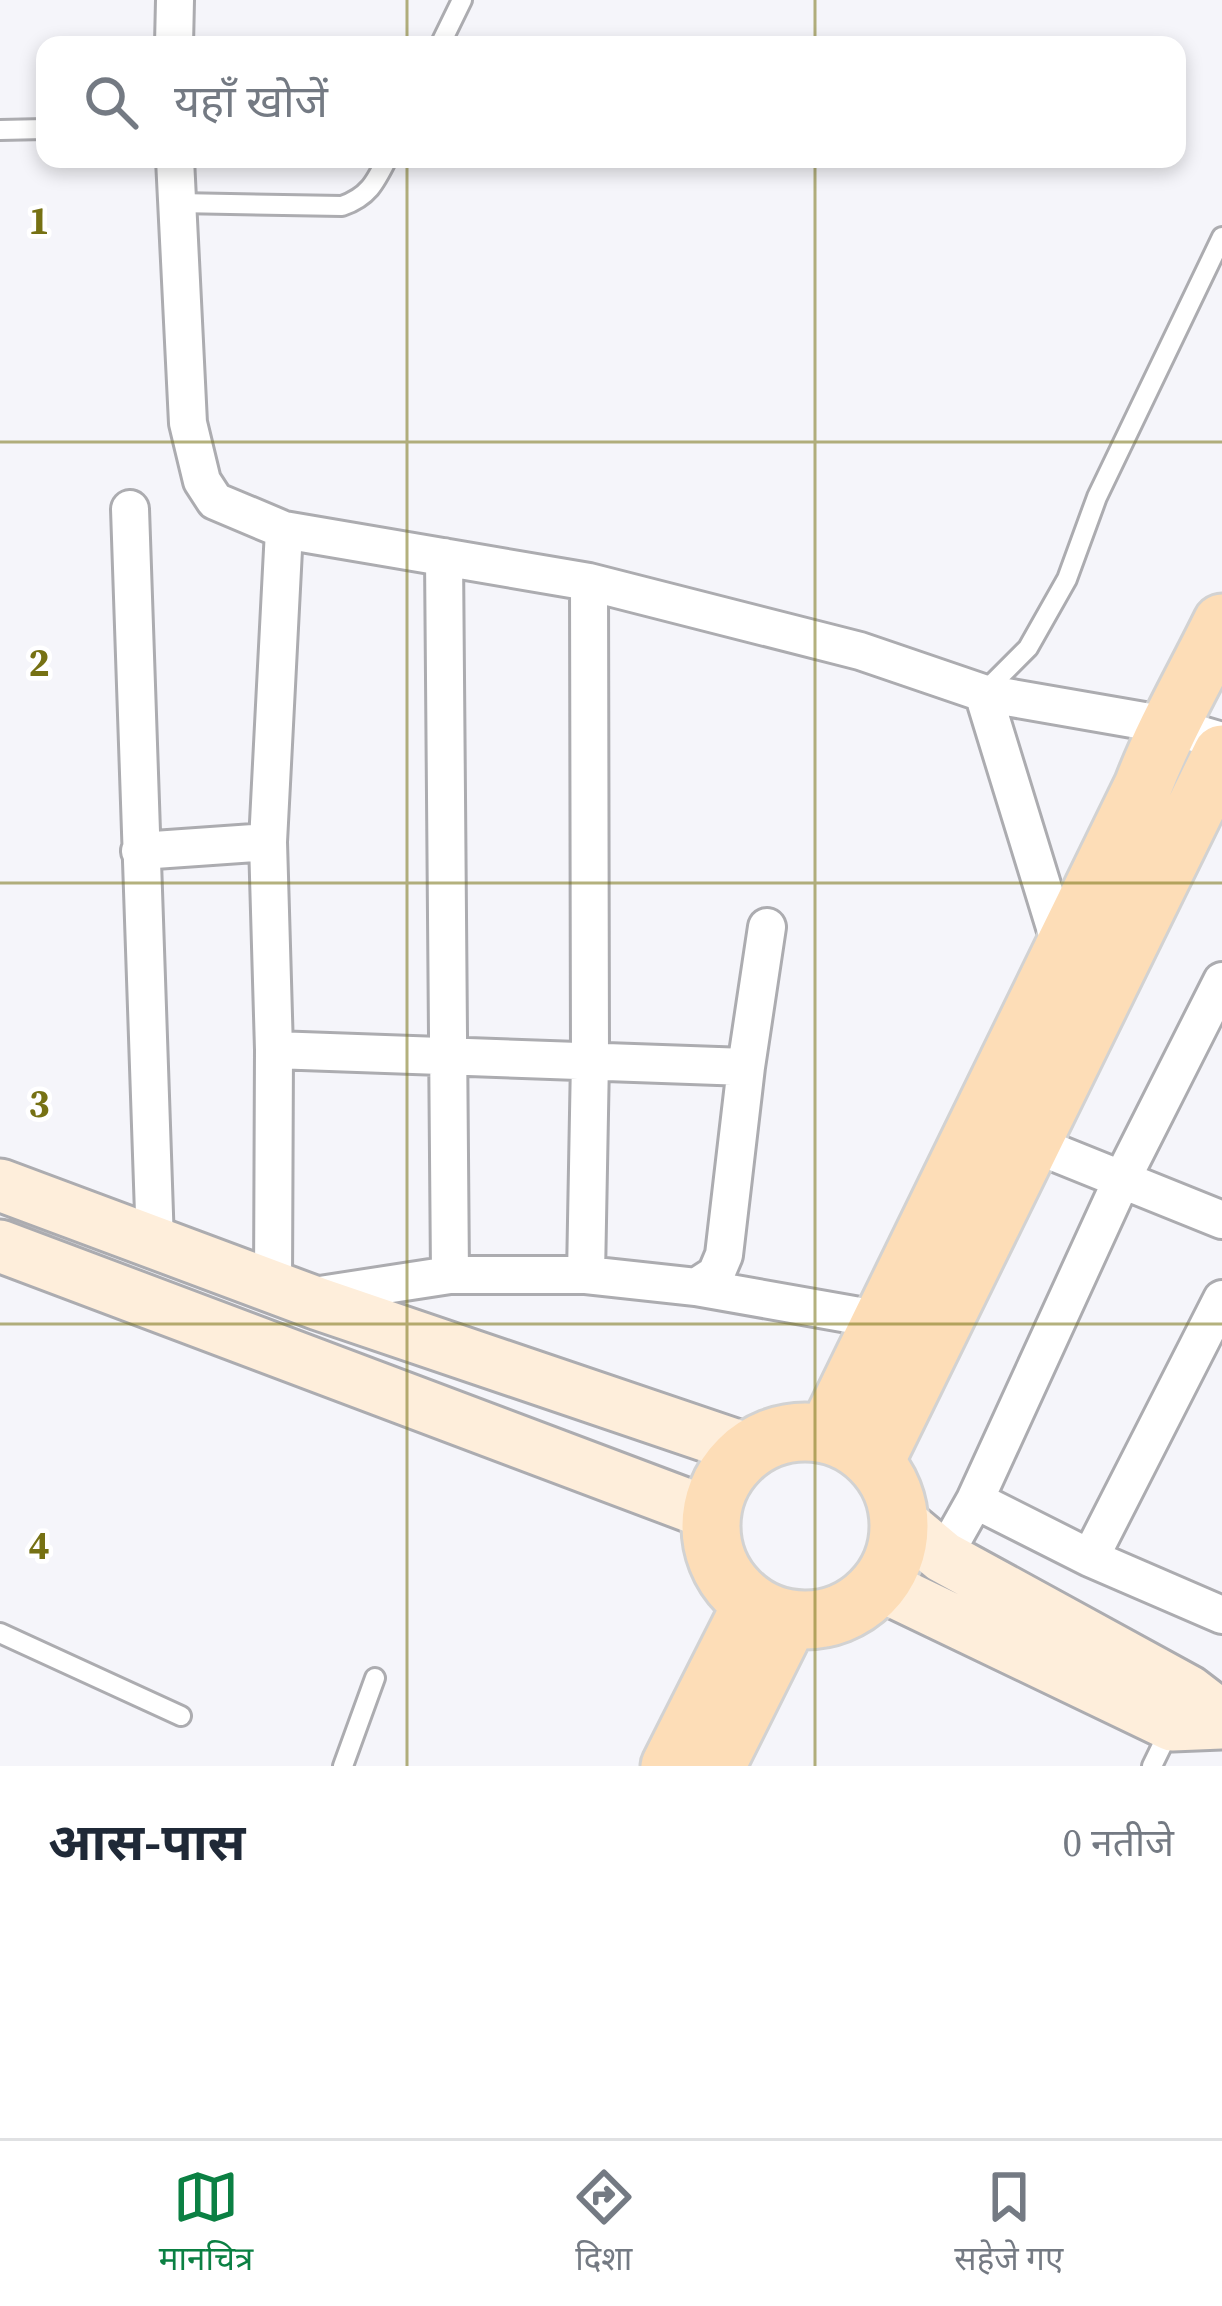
<!DOCTYPE html>
<html lang="hi">
<meta charset="utf-8">
<style>
:root{--surface:#fff;--page:#f6f6f7;--text:#1f2937;--muted:#747a83;--line:#e0e1e3;--accent:#0b8043}
body{margin:0;font-family:"Source Serif 4","Noto Sans Devanagari",serif;background:var(--page);color:var(--text)}
.list{margin:0;padding:0;list-style:none}
h2{display:flex;justify-content:space-between;align-items:center;height:156px;margin:0;padding:0 48px;font-size:51px}
h2 small{font-size:39px;font-weight:400;color:var(--muted)}
.icon{flex:none;width:66px;height:66px;fill:none;stroke:currentColor;stroke-width:2;stroke-linecap:round;stroke-linejoin:round}
.map{position:relative;flex:none;width:1222px;height:1766px;overflow:hidden}
.search{position:absolute;background:var(--surface);box-shadow:0 6px 18px #0003;left:36px;right:36px;top:36px;height:132px;display:flex;align-items:center;gap:30px;box-sizing:border-box;padding:0 42px;border-radius:24px;color:var(--muted);font-size:45px}
.sheet{height:372px;background:var(--surface)}
nav{display:flex;justify-content:space-around;align-items:center;box-sizing:border-box;height:168px;border-top:3px solid var(--line);background:var(--surface);font-size:33px;color:var(--muted)}
nav a{display:grid;justify-items:center;gap:6px}
nav .on{color:var(--accent)}
.map>svg:first-child{display:block}
.lines{fill:none;stroke-linecap:round;stroke-linejoin:round}
.lane-casing{stroke:#acacb0;stroke-width:24}
.street-casing{stroke:#acacb0;stroke-width:42}
.secondary-casing{stroke:#acacb0;stroke-width:57}
.primary-casing{stroke:#d2d2d2;stroke-width:63}
.lane{stroke:#fff;stroke-width:18}
.street{stroke:#fff;stroke-width:36}
.secondary{stroke:#feeedb;stroke-width:51}
.primary{stroke:#fdddb7;stroke-width:57}
.grid{fill:none;stroke:#767113;stroke-width:3;stroke-opacity:0.55}
.grid-label{font-size:39px;text-anchor:middle;font-weight:bold;fill:#767113;stroke:#fff;stroke-width:9;stroke-linejoin:round;paint-order:stroke}
</style>
<div class="map">
<svg width="1222" height="1766" viewBox="0 0 1222 1766">
<rect width="100%" height="100%" fill="#f5f5fa"/>
<g class="lines">
<defs>
<path id="lane" d="M 440,45 L 462,0
M 0,130 L 45,129
M 178,203 L 342,206 C 368,197 375,183 387,159
M 984,692 L 1028,648 L 1067,579 L 1097,497 L 1222,237
M 0,1633 L 181,1716
M 343,1766 L 375,1678
M 1152,1766 L 1171,1727"/>
<path id="street" d="M 174,45 L 175,0
M 175,159 L 188,423 L 202,481 L 215,501 L 284,530 L 589,582 L 860,651 L 983,693 L 1167,725 L 1222,741
M 130,509 L 155,1243
M 444,557 L 450,1275
M 983,693 L 1062,950
M 140,851 L 268,842
M 274,1050 L 746,1067
M 1031,1143 L 1222,1220
M 586,1275 L 590,1060 L 589,582
M 273,1285 L 274,1050 L 268,842 L 284,530
M 696,1287 L 882,1320
M 307,1297 L 450,1275 L 586,1275 L 696,1287 L 716,1274 L 724,1255 L 746,1067 L 767,927
M 975,1500 L 1090,1558 L 1222,1615
M 943,1557 L 975,1500 L 1123,1177 L 1222,981
M 1090,1558 L 1222,1299"/>
<path id="secondary" d="M 0,1185 L 319,1304 L 749,1450
M 0,1246 L 711,1514
M 900,1521 L 943,1557 L 1188,1691 L 1222,1717
M 880,1585 L 1172,1725 L 1222,1723"/>
<path id="primary" d="M711 1526a94 94 0 1 1 188 0a94 94 0 1 1-188 0Z
M 827,1433 L 1143,786 C 1165,729 1195,678 1222,623
M 875,1461 L 1222,754
M 670,1766 L 752,1604
M 716,1766 L 789,1620"/>
</defs>
<use href="#lane" class="lane-casing"/>
<use href="#street" class="street-casing"/>
<use href="#secondary" class="secondary-casing"/>
<use href="#primary" class="primary-casing"/>
<use href="#lane" class="lane"/>
<use href="#street" class="street"/>
<use href="#secondary" class="secondary"/>
<use href="#primary" class="primary"/>
</g>
<path class="grid" d="M 407,0 L 407,45M 815,0 L 815,45M 407,159 L 407,1766M 815,159 L 815,1766M 0,442 L 1222,442M 0,883 L 1222,883M 0,1324 L 1222,1324"/>
<g class="grid-label">
<text x="39" y="234">1</text>
<text x="39" y="676">2</text>
<text x="39" y="1117">3</text>
<text x="39" y="1559">4</text>
</g>
</svg>
<div class="search"><svg class="icon" aria-label="search" viewBox="0 0 24 24"><circle cx="10" cy="10" r="6"/><path d="M15 15l6 6"/></svg>यहाँ खोजें</div>
</div>
<section class="sheet">
<h2>आस-पास<small>0 नतीजे</small></h2>
<ul class="list">
</ul>
</section>
<nav>
<a class="on"><svg class="icon" aria-label="map" viewBox="0 0 24 24"><path d="M3 6l6-2 6 2 6-2v14l-6 2-6-2-6 2zM9 4v14M15 6v14"/></svg>मानचित्र</a>
<a><svg class="icon" aria-label="directions" viewBox="0 0 24 24"><path d="M12 3l9 9-9 9-9-9zM9 14v-3h6M13 9l2 2-2 2"/></svg>दिशा</a>
<a><svg class="icon" aria-label="saved" viewBox="0 0 24 24"><path d="M7 4h10v16l-5-4-5 4z"/></svg>सहेजे गए</a>
</nav>
